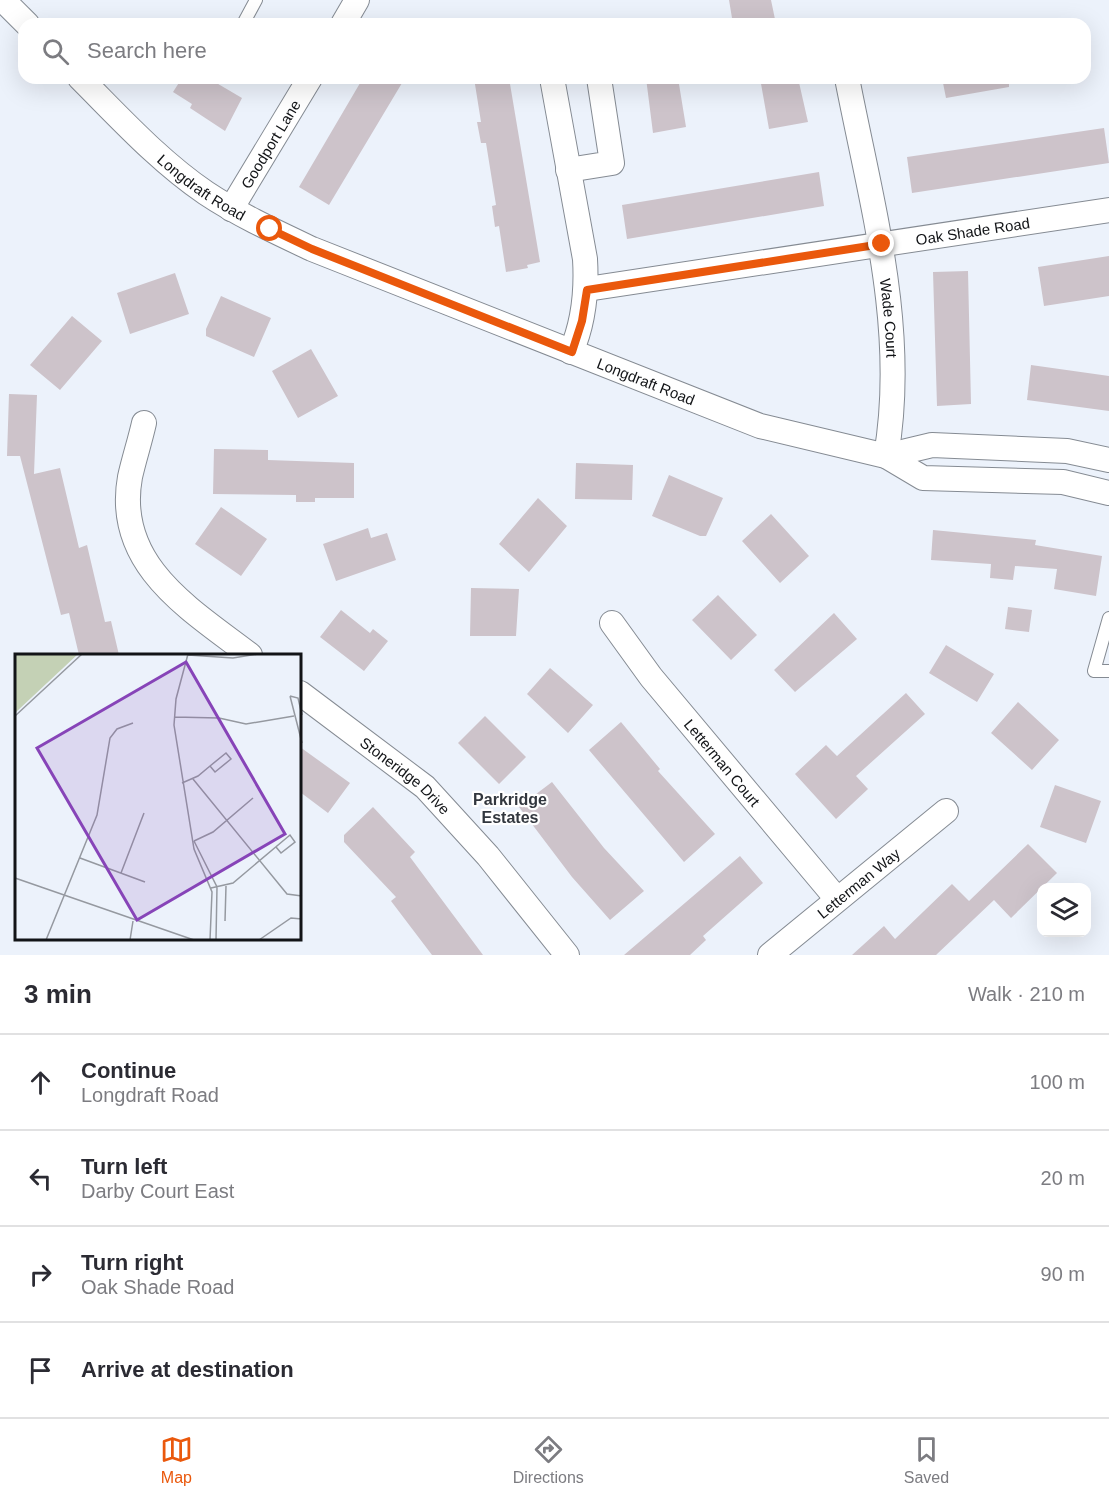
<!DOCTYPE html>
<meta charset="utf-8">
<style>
:root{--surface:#fff;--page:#f2f2f3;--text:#2b2b33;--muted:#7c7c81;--line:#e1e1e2;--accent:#ea580c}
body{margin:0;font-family:Arial,sans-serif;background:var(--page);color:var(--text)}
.controls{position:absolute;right:18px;bottom:18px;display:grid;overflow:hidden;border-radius:12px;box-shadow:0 6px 24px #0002}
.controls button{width:54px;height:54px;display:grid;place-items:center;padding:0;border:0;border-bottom:2px solid var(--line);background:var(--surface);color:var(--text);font:30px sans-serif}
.stop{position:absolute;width:18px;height:18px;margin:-14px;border:4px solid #ea580c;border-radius:50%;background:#fff}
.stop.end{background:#ea580c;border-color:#fff;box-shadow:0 2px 6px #0008}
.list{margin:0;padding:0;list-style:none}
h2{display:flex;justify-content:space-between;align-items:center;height:78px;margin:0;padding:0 24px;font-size:26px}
h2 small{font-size:20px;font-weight:400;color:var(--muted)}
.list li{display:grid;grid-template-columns:39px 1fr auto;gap:18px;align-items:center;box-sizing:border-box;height:96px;padding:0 24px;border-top:2px solid var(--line)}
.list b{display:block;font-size:22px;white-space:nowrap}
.list p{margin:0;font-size:20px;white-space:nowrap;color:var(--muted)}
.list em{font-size:20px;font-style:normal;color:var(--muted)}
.icon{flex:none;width:33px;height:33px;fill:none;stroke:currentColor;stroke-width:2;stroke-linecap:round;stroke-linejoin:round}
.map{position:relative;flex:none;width:1109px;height:955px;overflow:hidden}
.search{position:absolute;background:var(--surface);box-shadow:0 6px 24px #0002;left:18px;right:18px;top:18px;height:66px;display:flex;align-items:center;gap:15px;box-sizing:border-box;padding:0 21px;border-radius:18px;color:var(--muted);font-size:22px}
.sheet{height:462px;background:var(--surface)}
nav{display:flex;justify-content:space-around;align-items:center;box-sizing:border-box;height:84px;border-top:2px solid var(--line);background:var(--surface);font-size:16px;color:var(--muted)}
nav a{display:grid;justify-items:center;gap:3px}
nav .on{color:var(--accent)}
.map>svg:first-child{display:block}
.building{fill:#cdc3ca}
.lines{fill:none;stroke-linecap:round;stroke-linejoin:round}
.service-casing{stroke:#858b93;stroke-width:14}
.minor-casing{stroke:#858b93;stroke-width:26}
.service{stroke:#fff;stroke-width:12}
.minor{stroke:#fff;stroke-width:24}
.route{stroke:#ea580c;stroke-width:8}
.labels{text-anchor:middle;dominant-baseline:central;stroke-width:4.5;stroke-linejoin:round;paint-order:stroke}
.street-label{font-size:15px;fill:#121417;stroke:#fff}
.neighbourhood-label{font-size:16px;font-weight:bold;fill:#32373e;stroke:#fff}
.inset-road{fill:none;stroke:#9599a0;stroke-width:1.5}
.view{fill:#8744b8;fill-opacity:0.15;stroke:#8744b8;stroke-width:3}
.inset-edge{fill:none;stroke:#121417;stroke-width:3}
</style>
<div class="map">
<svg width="1109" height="955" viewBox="0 0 1109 955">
<rect width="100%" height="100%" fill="#ecf2fb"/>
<path class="building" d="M 729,0 L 771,0 L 776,24 L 733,24 Z
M 182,78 L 208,78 L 242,98 L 225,131 L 190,108 L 192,104 L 173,92 Z
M 363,78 L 405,78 L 329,205 L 299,187 Z
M 474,78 L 509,78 L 540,262 L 527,265 L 528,268 L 506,272 L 499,226 L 495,227 L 492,206 L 496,205 L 486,143 L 481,143 L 477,122 L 481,122 Z
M 646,78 L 678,78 L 686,127 L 653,133 Z
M 760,78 L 798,78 L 808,122 L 769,129 Z
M 942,78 L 1009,78 L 1009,87 L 946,98 Z
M 1104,128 L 1109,163 L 912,193 L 907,157 Z
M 819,172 L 824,206 L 627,239 L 622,205 Z
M 1109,256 L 1109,296 L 1044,306 L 1038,267 Z
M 968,271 L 971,404 L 937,406 L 933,272 Z
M 175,273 L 189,314 L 130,334 L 117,293 Z
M 221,296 L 271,318 L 254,357 L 206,336 L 206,329 Z
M 72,316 L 102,341 L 60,390 L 30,365 Z
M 311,349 L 338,396 L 298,418 L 272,371 Z
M 1031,365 L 1109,376 L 1109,411 L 1027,400 Z
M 9,394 L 37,395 L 34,474 L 60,468 L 79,548 L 87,545 L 105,622 L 111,621 L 119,655 L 79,655 L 69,613 L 61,615 L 20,456 L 7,456 Z
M 214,449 L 268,450 L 268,460 L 354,463 L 354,498 L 315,498 L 315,502 L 296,502 L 296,495 L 213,494 Z
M 576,463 L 633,465 L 632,500 L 575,499 Z
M 669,475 L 723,498 L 706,536 L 700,536 L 652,516 Z
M 538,498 L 567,526 L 529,572 L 499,544 Z
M 221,507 L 267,539 L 241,576 L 195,544 Z
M 771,514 L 809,556 L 780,583 L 742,541 Z
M 368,528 L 371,538 L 387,533 L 396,560 L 336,581 L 323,544 Z
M 933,530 L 1036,540 L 1035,545 L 1102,556 L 1096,596 L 1054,589 L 1057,569 L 1015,566 L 1013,580 L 990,578 L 991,564 L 931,560 Z
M 471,588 L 519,589 L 516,636 L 470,636 Z
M 718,595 L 757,635 L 731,660 L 692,620 Z
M 1008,607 L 1032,610 L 1029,632 L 1005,629 Z
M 341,610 L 370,633 L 373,629 L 388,641 L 364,671 L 320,637 Z
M 834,613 L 857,639 L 795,692 L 774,670 Z
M 946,645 L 994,674 L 977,702 L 929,673 Z
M 550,668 L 593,705 L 568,733 L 527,694 Z
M 906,693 L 925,714 L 856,776 L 868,789 L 836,819 L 795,774 L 826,745 L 837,756 Z
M 1018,702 L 1059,740 L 1032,770 L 991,733 Z
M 485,716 L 526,757 L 499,784 L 458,743 Z
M 621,722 L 660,769 L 658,771 L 715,834 L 684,862 L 589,750 Z
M 300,747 L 350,783 L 328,813 L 300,792 Z
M 552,782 L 604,848 L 644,891 L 610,920 L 572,877 L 519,807 Z
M 1055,785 L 1101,801 L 1086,843 L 1040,827 Z
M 373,807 L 415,852 L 410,857 L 483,955 L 432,955 L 391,901 L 396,897 L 344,842 L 344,835 Z
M 1028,844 L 1057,873 L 1011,918 L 994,900 L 936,955 L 852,955 L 884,926 L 895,939 L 952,884 L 969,901 Z
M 740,856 L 763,883 L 703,936 L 706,940 L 690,955 L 624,955 Z"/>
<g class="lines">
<defs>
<path id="service" d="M 243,24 L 256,0
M 1109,618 L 1094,671 L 1109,671"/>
<g id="minor">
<path d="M 3,0 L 27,24"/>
<path d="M 343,24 L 357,0"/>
<path id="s1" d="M 80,78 C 120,118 159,161 206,193 C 239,215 276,232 312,249 L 760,426 L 886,456 L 923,478 L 1063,482 L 1109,493"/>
<path d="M 552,78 L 585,259 C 587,292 584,322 571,352"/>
<path id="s2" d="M 847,78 C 871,202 908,329 886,456"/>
<path d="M 568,170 L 612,163 L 599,78"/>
<path id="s3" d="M 231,209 L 310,78"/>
<path id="s4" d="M 587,289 L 1109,210"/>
<path d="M 144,423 C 140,441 134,459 130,477 C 114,565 190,609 250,655"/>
<path d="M 886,456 L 932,445 L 1067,451 L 1109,460"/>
<path id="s5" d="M 612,623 L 651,677 L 837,899"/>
<path id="s6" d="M 300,693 L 425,787 L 488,856 L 567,955"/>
<path id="s7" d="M 770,955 L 946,811"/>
</g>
</defs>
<use href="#service" class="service-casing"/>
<use href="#minor" class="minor-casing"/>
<use href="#service" class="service"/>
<use href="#minor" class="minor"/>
</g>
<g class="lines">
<path class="route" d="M 270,229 L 312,249 L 572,352 L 582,321 L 587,290 L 882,244"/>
</g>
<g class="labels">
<g class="street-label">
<text stroke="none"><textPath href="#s3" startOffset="76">Goodport Lane</textPath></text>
<text stroke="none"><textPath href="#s1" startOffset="164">Longdraft Road</textPath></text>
<text stroke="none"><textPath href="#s4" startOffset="390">Oak Shade Road</textPath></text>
<text stroke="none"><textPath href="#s2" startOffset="244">Wade Court</textPath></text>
<text stroke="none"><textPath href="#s1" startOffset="650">Longdraft Road</textPath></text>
<text stroke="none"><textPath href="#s5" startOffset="178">Letterman Court</textPath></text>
<text stroke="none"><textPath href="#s6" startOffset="134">Stoneridge Drive</textPath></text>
<text stroke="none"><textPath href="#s7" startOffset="114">Letterman Way</textPath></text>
</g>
<g class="neighbourhood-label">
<text x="510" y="799">Parkridge<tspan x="510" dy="18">Estates</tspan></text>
</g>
</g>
<g transform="translate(15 654)">
<rect width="286" height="286" fill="#ecf2fb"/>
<path d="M 0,0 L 63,0 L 0,59 Z" fill="#c4d1b5"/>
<path class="inset-road" d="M 173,0 L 161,45 L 159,71 L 179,195 L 197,238 L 195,286M 173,1 L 218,4 L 243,0M 275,42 L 287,89M 275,42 L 283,44 L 287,61M 0,62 L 67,0M 159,63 L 204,64 L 231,70 L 279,62M 178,125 L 272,240 L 287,242M 167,129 L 183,122 L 195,112 L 211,99 L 216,105 L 200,118 L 195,112M 179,187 L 202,233 L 201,286M 179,187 L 198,178 L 238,144M 65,204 L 130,228M 106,219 L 129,159M 0,224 L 179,286M 196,234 L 218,229 L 275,181 L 280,188 L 266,199 L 261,193M 210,267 L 211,232M 31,286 L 82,161 L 95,84 L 102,75 L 118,69M 115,286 L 118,267M 244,286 L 276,264 L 287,265"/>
<path class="view" d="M 171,8 L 270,180 L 122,266 L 22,94 Z"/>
<rect width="286" height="286" class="inset-edge"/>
</g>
</svg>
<div class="controls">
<button><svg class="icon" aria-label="layers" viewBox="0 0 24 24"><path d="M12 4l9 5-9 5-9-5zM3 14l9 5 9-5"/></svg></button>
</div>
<div class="stop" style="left:270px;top:229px"></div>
<div class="stop end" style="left:882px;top:244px"></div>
<div class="search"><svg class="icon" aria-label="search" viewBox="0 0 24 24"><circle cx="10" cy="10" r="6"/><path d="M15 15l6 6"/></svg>Search here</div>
</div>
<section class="sheet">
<h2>3 min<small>Walk · 210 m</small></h2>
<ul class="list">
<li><svg class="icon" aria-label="ahead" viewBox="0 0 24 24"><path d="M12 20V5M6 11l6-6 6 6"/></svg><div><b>Continue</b><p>Longdraft Road</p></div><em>100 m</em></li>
<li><svg class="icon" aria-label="left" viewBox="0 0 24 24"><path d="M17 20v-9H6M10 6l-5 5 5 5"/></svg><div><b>Turn left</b><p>Darby Court East</p></div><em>20 m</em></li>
<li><svg class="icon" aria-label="right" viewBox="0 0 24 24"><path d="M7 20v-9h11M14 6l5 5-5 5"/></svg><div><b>Turn right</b><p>Oak Shade Road</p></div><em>90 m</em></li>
<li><svg class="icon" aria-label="arrive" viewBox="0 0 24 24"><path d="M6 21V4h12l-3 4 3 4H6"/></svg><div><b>Arrive at destination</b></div></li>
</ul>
</section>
<nav>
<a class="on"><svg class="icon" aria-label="map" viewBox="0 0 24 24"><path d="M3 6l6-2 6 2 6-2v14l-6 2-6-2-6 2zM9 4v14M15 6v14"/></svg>Map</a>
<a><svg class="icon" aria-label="directions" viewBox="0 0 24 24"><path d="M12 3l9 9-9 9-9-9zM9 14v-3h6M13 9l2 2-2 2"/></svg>Directions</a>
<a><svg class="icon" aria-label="saved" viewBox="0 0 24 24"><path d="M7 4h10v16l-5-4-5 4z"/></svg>Saved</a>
</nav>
